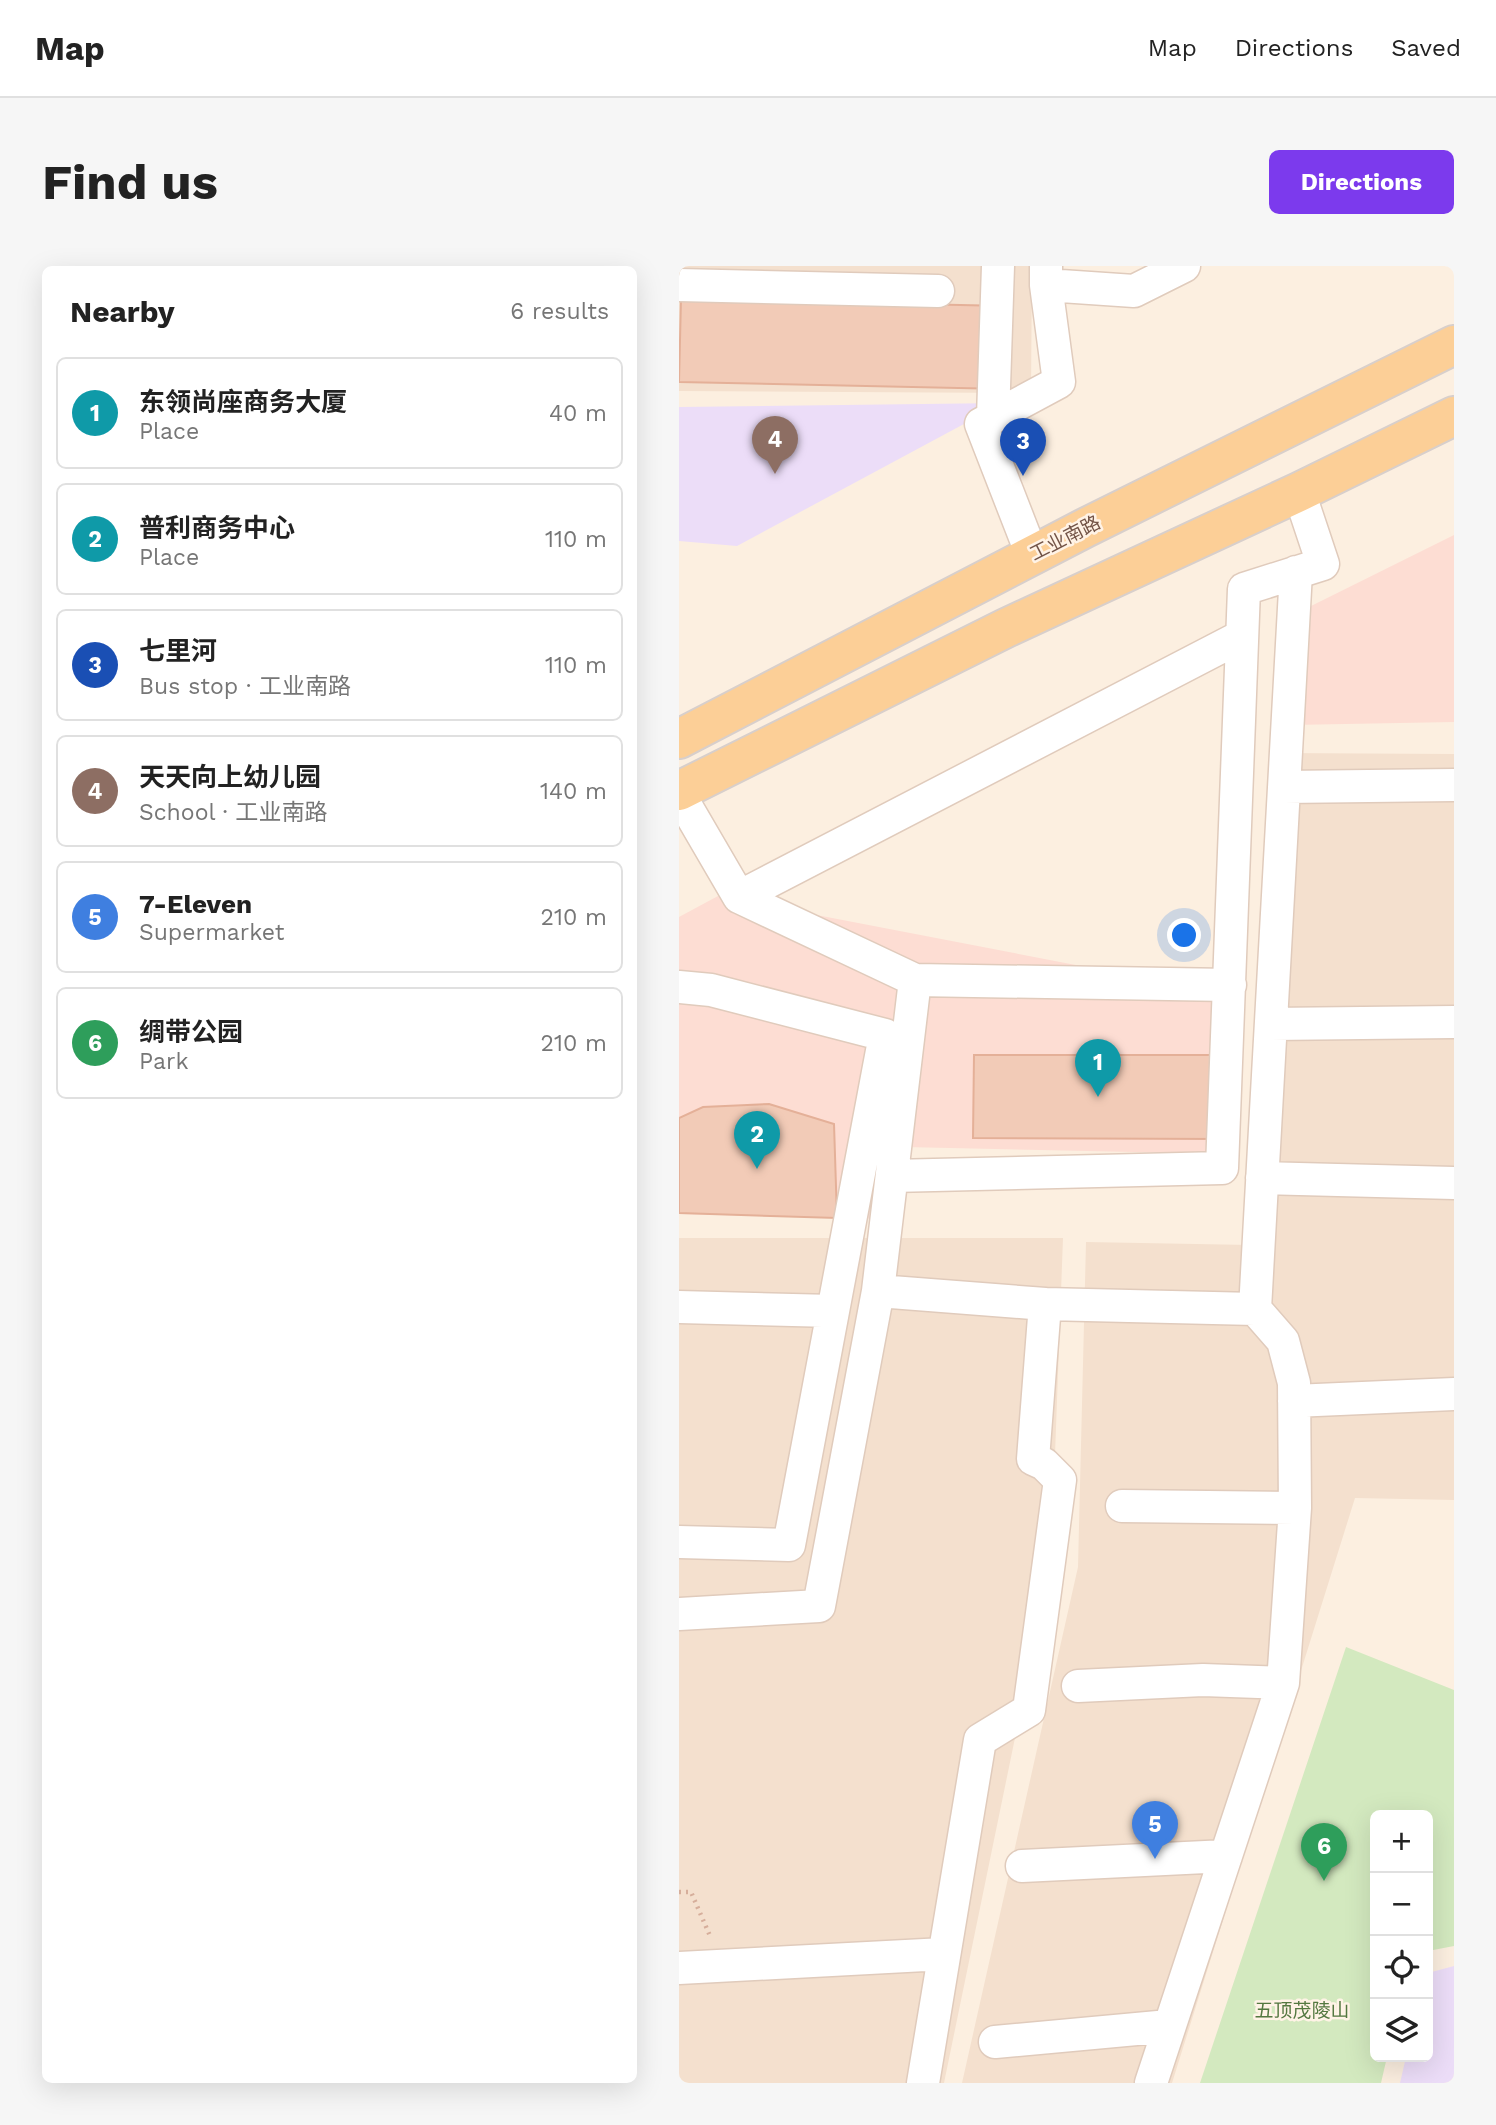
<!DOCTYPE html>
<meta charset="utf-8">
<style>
:root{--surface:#fff;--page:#f6f6f6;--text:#222;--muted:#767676;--line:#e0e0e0;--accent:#7c3aed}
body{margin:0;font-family:"Work Sans","Noto Sans SC",sans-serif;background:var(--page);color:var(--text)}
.controls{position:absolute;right:21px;bottom:21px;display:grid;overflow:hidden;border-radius:10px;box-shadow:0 7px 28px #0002}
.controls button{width:63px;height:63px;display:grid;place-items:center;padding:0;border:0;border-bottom:2px solid var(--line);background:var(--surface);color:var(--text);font:35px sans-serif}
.you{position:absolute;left:506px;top:670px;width:24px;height:24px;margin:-18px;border:5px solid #fff;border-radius:50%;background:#1a73e8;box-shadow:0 0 0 10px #1a73e833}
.badge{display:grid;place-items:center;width:46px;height:46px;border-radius:50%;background:var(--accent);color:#fff;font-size:23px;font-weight:700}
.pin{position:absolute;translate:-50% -58px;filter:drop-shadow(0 2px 4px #0008)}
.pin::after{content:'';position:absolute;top:37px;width:24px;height:21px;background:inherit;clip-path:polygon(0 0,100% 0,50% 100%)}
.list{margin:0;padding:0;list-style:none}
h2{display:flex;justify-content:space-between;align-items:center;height:91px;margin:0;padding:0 28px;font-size:30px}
h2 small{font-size:23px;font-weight:400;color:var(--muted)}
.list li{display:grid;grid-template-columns:46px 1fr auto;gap:21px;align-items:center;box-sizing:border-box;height:112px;margin:0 14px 14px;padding:0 14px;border:2px solid var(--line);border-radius:10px}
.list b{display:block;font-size:26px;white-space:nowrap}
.list p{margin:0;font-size:23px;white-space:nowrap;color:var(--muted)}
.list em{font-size:23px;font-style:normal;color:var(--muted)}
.icon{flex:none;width:38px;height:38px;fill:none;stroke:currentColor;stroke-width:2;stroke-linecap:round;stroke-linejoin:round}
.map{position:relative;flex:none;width:775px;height:1817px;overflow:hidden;border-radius:10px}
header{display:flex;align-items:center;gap:42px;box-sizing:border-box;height:98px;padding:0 35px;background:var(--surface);border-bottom:2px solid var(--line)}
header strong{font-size:33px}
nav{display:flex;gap:38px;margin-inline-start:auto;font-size:24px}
.intro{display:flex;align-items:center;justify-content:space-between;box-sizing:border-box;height:168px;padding:0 42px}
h1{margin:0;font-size:49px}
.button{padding:18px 32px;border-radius:10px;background:var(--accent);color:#fff;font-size:24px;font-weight:700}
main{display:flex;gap:42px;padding:0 42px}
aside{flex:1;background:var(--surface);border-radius:10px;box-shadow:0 7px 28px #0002}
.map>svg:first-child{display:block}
.residential{fill:#f4e0ce}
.commercial{fill:#fdddd3}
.education{fill:#ecddf8}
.green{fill:#d3e9bf}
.building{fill:#f2cbb7;stroke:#e4b098;stroke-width:2}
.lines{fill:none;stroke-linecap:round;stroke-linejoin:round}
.minor-casing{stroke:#e0cbbc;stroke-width:35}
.major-casing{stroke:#d8cfcb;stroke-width:42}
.path{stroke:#d6ae9b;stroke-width:4.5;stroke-dasharray:2 5;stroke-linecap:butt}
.minor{stroke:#fff;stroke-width:32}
.major{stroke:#fccf97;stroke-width:38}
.labels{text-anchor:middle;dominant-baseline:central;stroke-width:5;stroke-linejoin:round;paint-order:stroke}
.street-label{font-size:19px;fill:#735447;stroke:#fff3e6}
.park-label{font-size:19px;fill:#547840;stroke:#fff3e6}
</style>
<header>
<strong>Map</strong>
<nav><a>Map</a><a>Directions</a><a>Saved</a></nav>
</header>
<div class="intro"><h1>Find us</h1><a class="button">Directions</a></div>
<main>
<aside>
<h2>Nearby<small>6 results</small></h2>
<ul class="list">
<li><span class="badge" style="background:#0f9aa8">1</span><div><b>东领尚座商务大厦</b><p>Place</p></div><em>40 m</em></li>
<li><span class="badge" style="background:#0f9aa8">2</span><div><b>普利商务中心</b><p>Place</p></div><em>110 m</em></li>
<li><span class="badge" style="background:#1a4fb4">3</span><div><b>七里河</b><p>Bus stop · 工业南路</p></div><em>110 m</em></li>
<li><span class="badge" style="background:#8d6e63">4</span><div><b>天天向上幼儿园</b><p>School · 工业南路</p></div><em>140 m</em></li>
<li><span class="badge" style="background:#3f7fe0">5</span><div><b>7-Eleven</b><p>Supermarket</p></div><em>210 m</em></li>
<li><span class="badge" style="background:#2e9e5b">6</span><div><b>绸带公园</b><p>Park</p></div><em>210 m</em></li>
</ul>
</aside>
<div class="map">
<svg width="775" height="1817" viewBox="0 0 775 1817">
<rect width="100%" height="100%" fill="#fcefe0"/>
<path class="residential" d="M 0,0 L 353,0 L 352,127 L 0,125 Z
M 600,487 L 775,488 L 775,1234 L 676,1232 L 493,1817 L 283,1817 L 399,1301 L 407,976 L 572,979 Z
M 0,972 L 384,972 L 372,1297 L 265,1817 L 0,1817 Z"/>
<path class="commercial" d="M 775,269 L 775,456 L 612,459 L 622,345 Z
M 39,630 L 547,728 L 549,888 L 225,881 L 213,953 L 0,948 L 0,651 Z"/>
<path class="education" d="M 324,137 L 58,280 L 0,275 L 0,141 Z
M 775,1700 L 775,1817 L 721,1817 L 727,1791 L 749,1791 L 749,1707 Z"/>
<path class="green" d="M 667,1381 L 775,1424 L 775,1680 L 749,1685 L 749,1549 L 696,1549 L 696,1791 L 708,1791 L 702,1817 L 521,1817 Z"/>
<path class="building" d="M 2,33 L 327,40 L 325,123 L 0,116 Z
M 295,789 L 544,789 L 544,873 L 294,872 Z
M 90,838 L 155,858 L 158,952 L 0,947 L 0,852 L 24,841 Z"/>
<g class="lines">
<defs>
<path id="minor" d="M 367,0 L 367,19 L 455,25 L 505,0
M 0,19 L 259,25
M 314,151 L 319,0
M 353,289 L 302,158 L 380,116 L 367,19
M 605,521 L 775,519
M 0,528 L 60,631 L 236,714 L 551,719
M 60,631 L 563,370
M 0,721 L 32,724 L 206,769 L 110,1279 L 0,1276
M 592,758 L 775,756
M 213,910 L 543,902 L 565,323 L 644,298 L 620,226
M 583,912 L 775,917
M 199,1025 L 366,1038 L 354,1193 L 365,1198 L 381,1214 L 350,1444 L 301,1474 L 244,1817
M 366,1038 L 576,1043
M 0,1041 L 154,1045
M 615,1135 L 775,1128
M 443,1240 L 616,1242
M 0,1348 L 140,1340 L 199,1025 L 236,714
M 399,1420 L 524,1414 L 604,1417
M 343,1600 L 547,1590
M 0,1702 L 265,1688
M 316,1776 L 490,1760
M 472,1817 L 604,1417 L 616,1242 L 615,1117 L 604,1075 L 576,1043 L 617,306"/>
<path id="major" d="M 0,473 L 406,262 L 775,79
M 0,525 L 327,362 L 620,226 L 775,150"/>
</defs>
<use href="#minor" class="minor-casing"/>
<use href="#major" class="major-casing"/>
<path class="path" d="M 0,1626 L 12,1626 L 31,1670"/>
<use href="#minor" class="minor"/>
<use href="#major" class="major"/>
</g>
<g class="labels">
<g class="street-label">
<text transform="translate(386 272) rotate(-27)">工业南路</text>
</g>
<g class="park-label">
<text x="623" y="1744">五顶茂陵山</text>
</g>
</g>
</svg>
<div class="controls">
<button>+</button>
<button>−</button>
<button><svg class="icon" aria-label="locate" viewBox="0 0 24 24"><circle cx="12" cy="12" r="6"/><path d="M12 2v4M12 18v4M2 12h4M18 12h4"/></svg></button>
<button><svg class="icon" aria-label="layers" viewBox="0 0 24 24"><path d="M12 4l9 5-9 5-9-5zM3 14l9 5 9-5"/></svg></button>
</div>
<div class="you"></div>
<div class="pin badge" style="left:419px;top:831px;background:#0f9aa8">1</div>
<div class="pin badge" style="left:78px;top:903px;background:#0f9aa8">2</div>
<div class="pin badge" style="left:344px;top:210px;background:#1a4fb4">3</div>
<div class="pin badge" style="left:96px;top:208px;background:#8d6e63">4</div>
<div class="pin badge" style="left:476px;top:1593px;background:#3f7fe0">5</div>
<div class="pin badge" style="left:645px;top:1615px;background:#2e9e5b">6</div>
</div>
</main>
